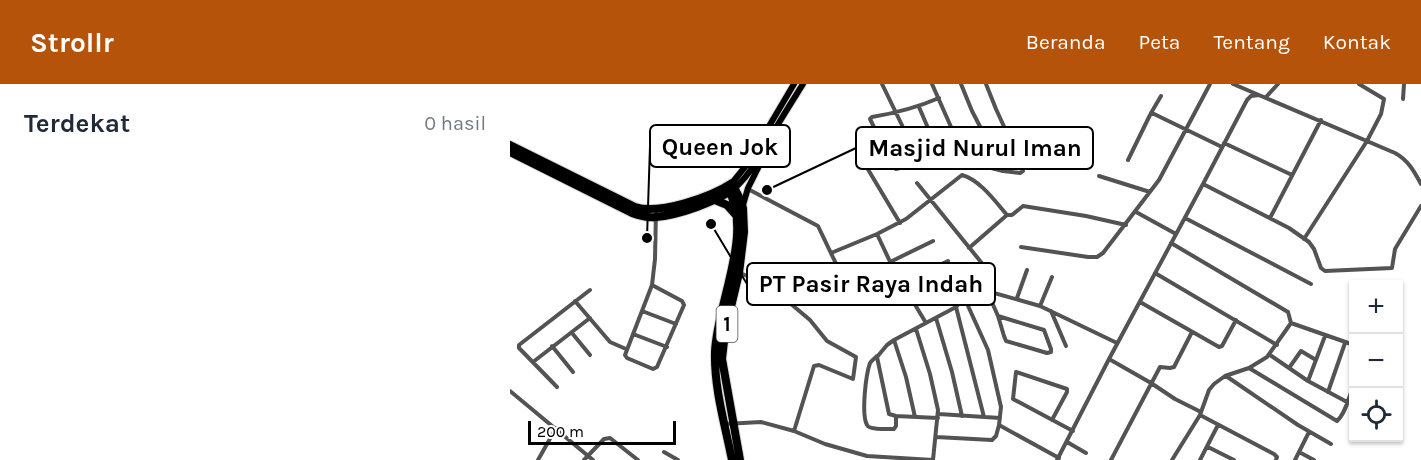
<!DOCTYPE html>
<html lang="id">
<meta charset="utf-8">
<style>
:root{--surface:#fff;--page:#f2f2f3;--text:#1f2937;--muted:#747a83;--line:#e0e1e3;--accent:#b45309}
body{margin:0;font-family:Karla,sans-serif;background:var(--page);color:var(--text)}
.controls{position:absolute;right:18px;bottom:18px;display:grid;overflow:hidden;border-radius:0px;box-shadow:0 2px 4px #0004}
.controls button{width:54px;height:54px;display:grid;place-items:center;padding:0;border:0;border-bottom:2px solid var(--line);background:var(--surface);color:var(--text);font:30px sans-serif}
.scale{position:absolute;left:18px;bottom:15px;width:148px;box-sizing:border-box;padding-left:6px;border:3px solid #000;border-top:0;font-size:16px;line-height:21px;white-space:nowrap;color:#000;-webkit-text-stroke:4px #fff;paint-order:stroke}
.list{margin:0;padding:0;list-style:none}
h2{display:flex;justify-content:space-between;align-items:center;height:78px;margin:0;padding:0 24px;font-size:26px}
h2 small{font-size:20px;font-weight:400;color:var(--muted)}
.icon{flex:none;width:33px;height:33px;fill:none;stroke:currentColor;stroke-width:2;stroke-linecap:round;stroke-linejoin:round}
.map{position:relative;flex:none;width:911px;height:376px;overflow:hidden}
header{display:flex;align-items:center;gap:36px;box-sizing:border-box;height:84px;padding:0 30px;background:var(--accent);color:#fff}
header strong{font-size:28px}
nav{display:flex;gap:33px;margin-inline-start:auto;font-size:21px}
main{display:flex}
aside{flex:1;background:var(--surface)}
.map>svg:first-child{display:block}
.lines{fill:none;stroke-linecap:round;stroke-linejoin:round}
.primary-casing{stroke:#dbdbdb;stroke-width:8}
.highway-casing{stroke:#dbdbdb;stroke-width:10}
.street{stroke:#535353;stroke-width:4}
.primary{stroke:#000;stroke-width:6}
.highway{stroke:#000;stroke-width:8}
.labels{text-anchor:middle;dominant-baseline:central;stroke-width:4.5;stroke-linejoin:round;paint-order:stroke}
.shield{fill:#fff;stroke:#4c4c4c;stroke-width:1.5}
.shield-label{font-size:21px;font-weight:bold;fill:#000}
.leader{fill:none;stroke:#000;stroke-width:2}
.callout-dot{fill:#000;stroke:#fff;stroke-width:2}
.callout{fill:#fff;stroke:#000;stroke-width:2}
.callout-label{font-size:24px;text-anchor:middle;font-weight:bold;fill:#000}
</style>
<header>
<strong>Strollr</strong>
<nav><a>Beranda</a><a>Peta</a><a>Tentang</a><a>Kontak</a></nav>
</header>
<main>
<aside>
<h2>Terdekat<small>0 hasil</small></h2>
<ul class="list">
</ul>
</aside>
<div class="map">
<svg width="911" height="376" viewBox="0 0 911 376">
<rect width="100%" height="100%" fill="#fff"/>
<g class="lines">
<defs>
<path id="primary" d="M 222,99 L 235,83 L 284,0
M 225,104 C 242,88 252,69 263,49 C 272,33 283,16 293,0
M 233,121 L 238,104 L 248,84 L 249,78"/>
<path id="highway" d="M 0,61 L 125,123 C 149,131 201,113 222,99 L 231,117 L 233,124 L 234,148 L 229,189 L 215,248 L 212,275 L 230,376
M 0,68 L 122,129 C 130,132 138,134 146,133 C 169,131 205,118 224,105
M 217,103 C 245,148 207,218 205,268 C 204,304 215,341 222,376
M 205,116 L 217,121 L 226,131"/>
</defs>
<use href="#primary" class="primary-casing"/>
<use href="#highway" class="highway-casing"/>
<path class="street" d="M 372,0 L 406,70
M 422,0 L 453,70 L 458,77 L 465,80 L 493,87 L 510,89 L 513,87 L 512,82 L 486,25 L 476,0
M 451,0 L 462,27 L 493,87
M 723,0 L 885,69 C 898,76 904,87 911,100
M 756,13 L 768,0
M 893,15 L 894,0
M 409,23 L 424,58 L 430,68
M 641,29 L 651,12
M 424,58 L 406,70 L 390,84 L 386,85 L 383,82 L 360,35 L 362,33 C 386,29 406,24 429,14
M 714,59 L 782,91
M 347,67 L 390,139
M 618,76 L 640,31 L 642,29 L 712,63
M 589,92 L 640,108
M 407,99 L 475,183
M 693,100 L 779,144 L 799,158 L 804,165 L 811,184 L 815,187 L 882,184 L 885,165 L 911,122
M 238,105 L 308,142 L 330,188 L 341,205
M 626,128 L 666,150
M 675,134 L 801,200
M 760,134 L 811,36
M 367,150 L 383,184 L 416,239
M 794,155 L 857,57 L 871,30 L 874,15 L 849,0
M 661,159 L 778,228 L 781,239
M 511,163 L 578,173 L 587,173 L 593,169 L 649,96 L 700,0
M 459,164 L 497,131 L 502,131 L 513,122 L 576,132 L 616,141
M 321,169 L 367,150 L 396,135 L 452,91 C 470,96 485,117 497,131
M 380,178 L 423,157
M 230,189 L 254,199 L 262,204 L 300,236 L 317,257 L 346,273 L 343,295 L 309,281 L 304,282 L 284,347
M 645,189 L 767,261
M 392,199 L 438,177
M 142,201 L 172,217 L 174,221 L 147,283 L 143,285 L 117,274 L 115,271 L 142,201 L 145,175 L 146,126
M 477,207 L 488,232 L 494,252 L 496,257 L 537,269 L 541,268 L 541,265 L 534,246 L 488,232
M 507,214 L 517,186
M 65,217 L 100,258 L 116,265
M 630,218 L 709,263 L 712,262 L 726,236
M 530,222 L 542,193
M 446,223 L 474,333
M 132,227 L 166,240
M 541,227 L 556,262
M 426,234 L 442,288 L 452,332
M 781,239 L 844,261
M 406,245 L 420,290 L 428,326 L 423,376
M 62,249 L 80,271
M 123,250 L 157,263
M 384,256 L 396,293 L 405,333
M 42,262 L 63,288
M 760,271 L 798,297 L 837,318
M 367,272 C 364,275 362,276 360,279 C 356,290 351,330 357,341 C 359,346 378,345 384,345 L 386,342 L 386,332
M 599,275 L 641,299 L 665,315 L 691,328
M 23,278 L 80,234
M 739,284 L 827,337 C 836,329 839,312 844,300
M 779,284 L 791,267 L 806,276
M 716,292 L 788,341 L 821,360
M 798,297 L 815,252
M 47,303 L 9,264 L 9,261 L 80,206
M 0,307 L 83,376
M 818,308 L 835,259
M 429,330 L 490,334
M 690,331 L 764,370 L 767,373 L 766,376
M 428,334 L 386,332 L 379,330 L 367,273 L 377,261 L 384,256 L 446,223 L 463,205 L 470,205 L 530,222 L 607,259
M 542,336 L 557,308 L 557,305 L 506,288 L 503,315 L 563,347
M 215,340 L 251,338 L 284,347 L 315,360 L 357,372 L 423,376
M 489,341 L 549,374
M 426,353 L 482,356 L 486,352 L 489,341 L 491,323 L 478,266 L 454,213
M 557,358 L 576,369
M 698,363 L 724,376
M 154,368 L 168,376
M 789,368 L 804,376
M 28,376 L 46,344
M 74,376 L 94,355 L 100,354 L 128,376
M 547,376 L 599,275 L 693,100 L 737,16 L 741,12 L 749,11
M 601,376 L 650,283 L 660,284 L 664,283 L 682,248
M 662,376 L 690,331 L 699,306 L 704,300 L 715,292 L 739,284 L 757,273 L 781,239
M 690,376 L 708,341
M 785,376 L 799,348"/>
<use href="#primary" class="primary"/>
<use href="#highway" class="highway"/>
</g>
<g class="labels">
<rect class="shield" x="206.5" y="222" width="21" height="36" rx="4.5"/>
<g class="shield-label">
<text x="217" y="240">1</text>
</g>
</g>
<path class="leader" d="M137 154L140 62M257 106L346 64M201 140L237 200"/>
<g class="callout-dot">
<circle cx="137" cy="154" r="6"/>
<circle cx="257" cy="106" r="6"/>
<circle cx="201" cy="140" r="6"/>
</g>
<g class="callout">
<rect x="140" y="41" width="140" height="42" rx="6"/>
<rect x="346" y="43" width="237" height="42" rx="6"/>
<rect x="237" y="179" width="248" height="42" rx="6"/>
</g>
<g class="callout-label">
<text x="210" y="71">Queen Jok</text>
<text x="465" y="72">Masjid Nurul Iman</text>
<text x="361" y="208">PT Pasir Raya Indah</text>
</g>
</svg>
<div class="controls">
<button>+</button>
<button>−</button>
<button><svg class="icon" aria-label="locate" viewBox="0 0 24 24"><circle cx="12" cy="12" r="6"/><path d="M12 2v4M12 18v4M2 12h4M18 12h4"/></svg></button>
</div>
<div class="scale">200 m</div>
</div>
</main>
